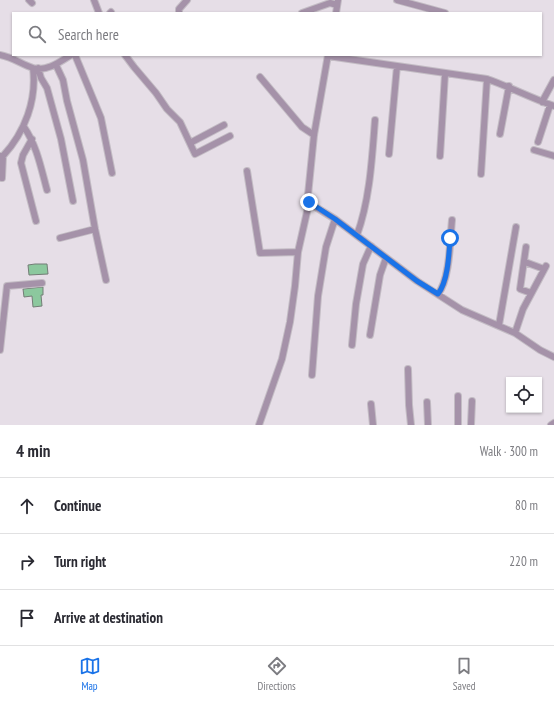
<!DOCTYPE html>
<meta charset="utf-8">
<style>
:root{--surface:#fff;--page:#f7f7f7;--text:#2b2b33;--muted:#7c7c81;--line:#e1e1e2;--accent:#1a73e8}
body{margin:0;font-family:"PT Sans Narrow",sans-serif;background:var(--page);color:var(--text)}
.controls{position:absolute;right:12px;bottom:12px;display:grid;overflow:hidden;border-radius:0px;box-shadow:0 1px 3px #0004}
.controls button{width:36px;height:36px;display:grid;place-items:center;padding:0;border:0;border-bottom:1px solid var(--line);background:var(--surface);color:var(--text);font:20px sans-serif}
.stop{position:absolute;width:12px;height:12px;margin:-9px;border:3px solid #1a73e8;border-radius:50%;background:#fff}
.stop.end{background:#1a73e8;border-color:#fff;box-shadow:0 1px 4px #0008}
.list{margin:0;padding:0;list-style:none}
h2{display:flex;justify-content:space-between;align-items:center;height:52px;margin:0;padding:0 16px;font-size:17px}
h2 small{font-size:13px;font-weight:400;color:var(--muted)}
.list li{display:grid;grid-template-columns:26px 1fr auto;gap:12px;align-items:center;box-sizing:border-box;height:56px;padding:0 16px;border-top:1px solid var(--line)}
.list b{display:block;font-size:15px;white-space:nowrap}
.list em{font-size:13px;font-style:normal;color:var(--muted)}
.icon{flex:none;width:22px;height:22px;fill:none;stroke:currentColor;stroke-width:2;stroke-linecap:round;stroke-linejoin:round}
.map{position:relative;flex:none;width:554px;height:425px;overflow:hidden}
.search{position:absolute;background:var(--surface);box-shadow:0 1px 3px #0004;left:12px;right:12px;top:12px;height:44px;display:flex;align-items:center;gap:10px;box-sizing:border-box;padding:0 14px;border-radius:0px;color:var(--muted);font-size:15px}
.sheet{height:220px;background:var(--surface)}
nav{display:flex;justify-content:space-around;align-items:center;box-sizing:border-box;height:56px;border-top:1px solid var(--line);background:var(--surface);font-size:11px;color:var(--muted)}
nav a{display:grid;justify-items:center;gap:2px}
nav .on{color:var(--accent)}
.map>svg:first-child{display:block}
.building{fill:#8cc89e;stroke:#737d76}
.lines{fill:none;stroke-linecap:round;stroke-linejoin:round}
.minor-casing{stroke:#c3bcc4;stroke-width:8}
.minor{stroke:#a592a9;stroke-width:6}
.route{stroke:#1a73e8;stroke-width:5}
</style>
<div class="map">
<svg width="554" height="425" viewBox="0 0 554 425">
<rect width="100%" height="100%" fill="#e6dee7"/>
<path class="building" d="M 35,264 L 47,264 L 48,274 L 29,275 L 28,265 Z
M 43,287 L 43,295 L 41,295 L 42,306 L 33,307 L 32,296 L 24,297 L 23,289 Z"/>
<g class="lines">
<defs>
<path id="minor" d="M 29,0 L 32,3
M 94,0 L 99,13
M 397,0 L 445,13
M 110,13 L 111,12
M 179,13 L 179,9 L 187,0
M 302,13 L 330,3 L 337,5
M 336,13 L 338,0
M 0,55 C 12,57 21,64 33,68 C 46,72 60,62 71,55
M 75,55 L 101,118 L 112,173
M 125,55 L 134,67 L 156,93 L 167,109 L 180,122 L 195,154 L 230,136
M 328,55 L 314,135 L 308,195 L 309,203 L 335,219 L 417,281 L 462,310 L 515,333 L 540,350 L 554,357
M 328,56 L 487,79 C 510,87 531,98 554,106
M 56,65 L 63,80 L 67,101 L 83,160 L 95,229 L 106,280
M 38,68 L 41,78 L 47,88 L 61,139 L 73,201
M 260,77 L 302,127 L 314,135
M 542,102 L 554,80
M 24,127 C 37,146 41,168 47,190
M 500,134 L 509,86
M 32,139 L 23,155 L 21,163 L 36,221
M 538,142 L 550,105
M 190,143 L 224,125
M 534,150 L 554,156
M 389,154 L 397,66
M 0,156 L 3,156 C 25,132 37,100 33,68
M 440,156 L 445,74
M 247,171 L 260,253 L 298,252
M 481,174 L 487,79
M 2,178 L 3,156
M 357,235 C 370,199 372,158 375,120
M 60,238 L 95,229
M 526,247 L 520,289 L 531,293
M 525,262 L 544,269
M 438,294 C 450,279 450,240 452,220
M 499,325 L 516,227
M 515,333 L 523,309 L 546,266
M 370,335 L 380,275 L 386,258
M 352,345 L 356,304 L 363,264 L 371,246
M 0,350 L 7,286 L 42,283
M 408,369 L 409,405 L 411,425
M 312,375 L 318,296 L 326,247 L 335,219
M 427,402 L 428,425
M 371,404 L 373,425
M 259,425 L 282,359 L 290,322 L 295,286 L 298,252 L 309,203
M 458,425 L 458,396
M 471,425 L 472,401
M 551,425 L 554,423"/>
</defs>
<use href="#minor" class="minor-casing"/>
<use href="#minor" class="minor"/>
</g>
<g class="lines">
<path class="route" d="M 309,202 L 335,219 L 417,281 L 438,294 C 448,281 449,255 450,238"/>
</g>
</svg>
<div class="controls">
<button><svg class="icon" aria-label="locate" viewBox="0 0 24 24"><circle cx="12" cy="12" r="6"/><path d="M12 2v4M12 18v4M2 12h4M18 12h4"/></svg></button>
</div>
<div class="stop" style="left:450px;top:238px"></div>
<div class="stop end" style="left:309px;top:202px"></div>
<div class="search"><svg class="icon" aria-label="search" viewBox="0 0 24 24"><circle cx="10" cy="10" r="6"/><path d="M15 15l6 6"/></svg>Search here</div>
</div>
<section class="sheet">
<h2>4 min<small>Walk · 300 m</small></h2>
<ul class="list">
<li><svg class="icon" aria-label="ahead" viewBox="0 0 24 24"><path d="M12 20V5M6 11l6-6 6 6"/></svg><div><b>Continue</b></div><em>80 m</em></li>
<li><svg class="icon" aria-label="right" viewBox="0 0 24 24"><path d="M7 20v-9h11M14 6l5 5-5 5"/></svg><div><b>Turn right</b></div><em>220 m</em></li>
<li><svg class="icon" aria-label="arrive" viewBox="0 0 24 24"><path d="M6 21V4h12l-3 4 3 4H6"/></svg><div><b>Arrive at destination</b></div></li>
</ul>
</section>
<nav>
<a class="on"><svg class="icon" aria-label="map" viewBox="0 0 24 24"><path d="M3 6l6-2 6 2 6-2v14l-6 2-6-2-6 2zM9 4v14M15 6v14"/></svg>Map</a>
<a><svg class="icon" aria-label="directions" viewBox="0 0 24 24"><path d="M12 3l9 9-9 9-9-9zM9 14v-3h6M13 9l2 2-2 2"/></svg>Directions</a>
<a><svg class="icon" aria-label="saved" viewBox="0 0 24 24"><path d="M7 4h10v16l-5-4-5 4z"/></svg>Saved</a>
</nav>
